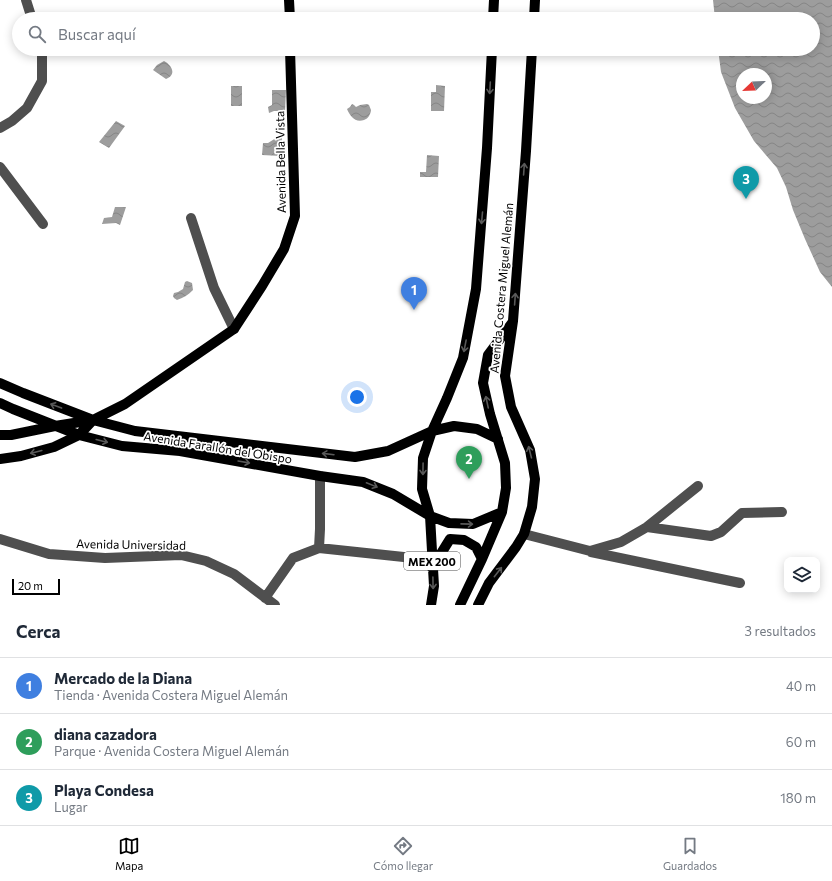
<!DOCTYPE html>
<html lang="es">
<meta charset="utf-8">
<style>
:root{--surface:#fff;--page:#f6f6f7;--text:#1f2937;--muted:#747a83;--line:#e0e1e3;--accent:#000}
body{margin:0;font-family:Commissioner,sans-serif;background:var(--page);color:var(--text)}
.controls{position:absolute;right:12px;bottom:12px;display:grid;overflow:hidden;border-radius:8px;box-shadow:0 2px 10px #0003}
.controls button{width:36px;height:36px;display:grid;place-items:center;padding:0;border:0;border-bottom:1px solid var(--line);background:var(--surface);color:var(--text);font:20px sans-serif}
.compass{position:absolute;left:736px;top:68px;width:36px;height:36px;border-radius:50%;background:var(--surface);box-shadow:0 2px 10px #0003;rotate:247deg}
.scale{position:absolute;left:12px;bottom:10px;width:48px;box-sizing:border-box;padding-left:4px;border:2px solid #000;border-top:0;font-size:11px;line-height:14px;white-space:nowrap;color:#000;-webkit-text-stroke:3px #fff;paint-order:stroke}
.you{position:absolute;left:357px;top:397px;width:14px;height:14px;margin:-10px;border:3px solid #fff;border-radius:50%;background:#1a73e8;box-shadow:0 0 0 6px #1a73e833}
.badge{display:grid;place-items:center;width:26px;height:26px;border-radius:50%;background:var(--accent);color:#fff;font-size:13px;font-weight:700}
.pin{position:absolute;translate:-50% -33px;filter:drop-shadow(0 1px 2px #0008)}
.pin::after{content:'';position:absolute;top:21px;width:14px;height:12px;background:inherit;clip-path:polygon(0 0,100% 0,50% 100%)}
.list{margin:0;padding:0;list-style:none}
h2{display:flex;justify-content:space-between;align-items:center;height:52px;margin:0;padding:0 16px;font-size:17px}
h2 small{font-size:13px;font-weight:400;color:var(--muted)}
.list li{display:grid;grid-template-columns:26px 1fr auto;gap:12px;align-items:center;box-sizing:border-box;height:56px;padding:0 16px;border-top:1px solid var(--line)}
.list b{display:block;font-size:15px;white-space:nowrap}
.list p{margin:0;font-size:13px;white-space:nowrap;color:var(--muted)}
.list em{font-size:13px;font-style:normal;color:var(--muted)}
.icon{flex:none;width:22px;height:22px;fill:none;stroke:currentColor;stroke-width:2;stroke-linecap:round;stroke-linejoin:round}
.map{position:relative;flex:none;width:832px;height:605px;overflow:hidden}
.search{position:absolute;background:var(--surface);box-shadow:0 2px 10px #0003;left:12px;right:12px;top:12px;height:44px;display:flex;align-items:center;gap:10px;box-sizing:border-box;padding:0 14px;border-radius:22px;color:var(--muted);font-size:15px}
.sheet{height:220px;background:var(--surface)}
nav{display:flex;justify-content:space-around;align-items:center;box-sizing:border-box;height:56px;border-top:1px solid var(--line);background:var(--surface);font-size:11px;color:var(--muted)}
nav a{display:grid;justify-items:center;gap:2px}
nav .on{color:var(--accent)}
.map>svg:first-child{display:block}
.water{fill:url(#water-waves);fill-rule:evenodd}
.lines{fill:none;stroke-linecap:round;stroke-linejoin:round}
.minor{stroke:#4f4f4f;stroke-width:10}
.major{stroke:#000;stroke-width:10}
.oneway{stroke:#595959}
.labels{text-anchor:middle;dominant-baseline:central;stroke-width:3.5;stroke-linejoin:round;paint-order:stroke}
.shield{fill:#fff;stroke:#4c4c4c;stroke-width:1}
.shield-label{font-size:11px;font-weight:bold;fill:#000}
.street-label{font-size:12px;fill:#000;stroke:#fff}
</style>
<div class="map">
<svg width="832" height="605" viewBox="0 0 832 605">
<defs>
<pattern id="water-waves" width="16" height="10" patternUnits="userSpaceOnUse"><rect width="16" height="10" fill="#9d9d9d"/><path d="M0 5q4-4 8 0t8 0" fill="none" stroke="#858585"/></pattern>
</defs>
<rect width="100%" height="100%" fill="#fff"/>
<path class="water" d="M 713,0 L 832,0 L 832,287 L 820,272 L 805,239 L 793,210 L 786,187 L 777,168 L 754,141 L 735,108 L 721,72 L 718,49 L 813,49 L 813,19 L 715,19 ZM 742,74 L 766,74 L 766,98 L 742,98 Z
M 164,61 C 172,65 177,75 166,79 L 153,70 L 157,65 Z
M 436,85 L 445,86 L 444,111 L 431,111 L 431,92 L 436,92 Z
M 231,86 L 242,86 L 242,106 L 231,106 Z
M 272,90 L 286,90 L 285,111 L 274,111 L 269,113 L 268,107 L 272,105 Z
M 352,104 L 354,105 L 356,107 L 360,105 L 367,104 L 369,105 L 371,110 C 371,112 370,114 369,116 C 368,118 366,119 364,120 C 355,123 350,116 347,109 L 350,107 Z
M 116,121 L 125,126 L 109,148 L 99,142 Z
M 276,138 L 282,138 L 281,156 L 262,155 L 263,143 L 268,143 Z
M 427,155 L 439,156 L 438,177 L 420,177 L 420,172 L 426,172 Z
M 115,207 L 126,207 L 120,225 L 116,223 L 102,224 L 104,218 L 112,217 Z
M 187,281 L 192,283 L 193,290 C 188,295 183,298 177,300 L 174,298 L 173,296 L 174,293 L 178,292 L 183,289 L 185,282 Z"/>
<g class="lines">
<path class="minor" d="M 26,0 L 32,19
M 0,128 L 12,121 L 27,108 L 42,81 L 42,49
M 0,167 L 43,224
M 191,218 L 214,288 L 234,329
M 320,476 L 320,529 L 319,548 L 432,560
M 647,527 L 698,486
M 524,534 L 590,551 L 621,542 L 647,527 L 711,536 L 721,532 L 742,513 L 782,512
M 0,539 L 49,554 L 105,558 L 181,555 L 206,561 L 234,574 L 275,605
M 591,552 L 740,583
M 265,598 L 293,558 L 319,548"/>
<path class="major" d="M 289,0 L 290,19
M 493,19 L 494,0
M 534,19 L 535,0
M 0,383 L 23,393 L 93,420 L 135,431 L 355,457 L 388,451 L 432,431 L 454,426 L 477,429 L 498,439
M 0,403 L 13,409 L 79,435 L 122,446 L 180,451 L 320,476 L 363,482 L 393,494 L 430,516 L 449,523 L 473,524 L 502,512
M 0,435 L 11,435 L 55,426 L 93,420 L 125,404 L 234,329 L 262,286 L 284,249 L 295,216 L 290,49
M 0,459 L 21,456 L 54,447 L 79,435 L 93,420
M 432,568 L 450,539 L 464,540 L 476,547 L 482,559
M 431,605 L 434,586 L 430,516 L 422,489 L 423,458 L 432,431 L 447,398 L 463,358 L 476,289 L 487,148 L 492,49
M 460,605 L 482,559 L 502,512 L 506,488 L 505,463 L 490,414 L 483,383 L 488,355 L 512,323
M 478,605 L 489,583 L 516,547 L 524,534 L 532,507 L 535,479 L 530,450 L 511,407 L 505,376 L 513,321 L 526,151 L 532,49"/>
</g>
<defs><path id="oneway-shaft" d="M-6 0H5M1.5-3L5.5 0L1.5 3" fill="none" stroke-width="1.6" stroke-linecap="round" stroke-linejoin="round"/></defs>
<g class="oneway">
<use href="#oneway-shaft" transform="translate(490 88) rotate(93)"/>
<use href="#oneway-shaft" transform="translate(524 169) rotate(-86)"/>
<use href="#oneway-shaft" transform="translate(482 218) rotate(95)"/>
<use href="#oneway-shaft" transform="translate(515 299) rotate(-86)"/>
<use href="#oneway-shaft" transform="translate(465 346) rotate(101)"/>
<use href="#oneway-shaft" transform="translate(487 402) rotate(-102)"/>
<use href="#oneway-shaft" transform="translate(56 406) rotate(-160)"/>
<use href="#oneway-shaft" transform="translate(102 441) rotate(14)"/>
<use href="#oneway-shaft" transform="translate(36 452) rotate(166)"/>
<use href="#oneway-shaft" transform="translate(530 452) rotate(-104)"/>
<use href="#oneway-shaft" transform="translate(328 454) rotate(-173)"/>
<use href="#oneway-shaft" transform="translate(244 462) rotate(10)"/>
<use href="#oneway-shaft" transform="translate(423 469) rotate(91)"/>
<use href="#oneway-shaft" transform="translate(372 485) rotate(22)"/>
<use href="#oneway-shaft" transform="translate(467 524) rotate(1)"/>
<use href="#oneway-shaft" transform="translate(498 572) rotate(-52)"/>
<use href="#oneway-shaft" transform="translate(433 583) rotate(89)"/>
</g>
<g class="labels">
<rect class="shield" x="404" y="552" width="56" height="18" rx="3"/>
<g class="shield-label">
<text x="432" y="561">MEX 200</text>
</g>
<g class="street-label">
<text transform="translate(280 162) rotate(-91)">Avenida Bella Vista</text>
<text transform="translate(501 288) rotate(-85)">Avenida Costera Miguel Alemán</text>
<text transform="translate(218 447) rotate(9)">Avenida Farallón del Obispo</text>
<text transform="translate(131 544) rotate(1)">Avenida Universidad</text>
</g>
</g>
</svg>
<div class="controls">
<button><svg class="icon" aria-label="layers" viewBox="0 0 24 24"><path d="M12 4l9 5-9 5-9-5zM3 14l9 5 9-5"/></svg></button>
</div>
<svg class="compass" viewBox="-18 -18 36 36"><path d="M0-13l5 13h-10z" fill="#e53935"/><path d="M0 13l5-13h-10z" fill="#747a83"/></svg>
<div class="scale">20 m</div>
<div class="you"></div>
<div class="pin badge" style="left:414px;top:310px;background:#3f7fe0">1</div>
<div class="pin badge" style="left:469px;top:479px;background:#2e9e5b">2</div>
<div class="pin badge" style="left:746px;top:199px;background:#0f9aa8">3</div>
<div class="search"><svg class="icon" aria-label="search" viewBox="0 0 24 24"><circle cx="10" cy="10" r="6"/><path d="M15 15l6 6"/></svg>Buscar aquí</div>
</div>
<section class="sheet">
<h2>Cerca<small>3 resultados</small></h2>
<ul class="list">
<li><span class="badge" style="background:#3f7fe0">1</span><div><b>Mercado de la Diana</b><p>Tienda · Avenida Costera Miguel Alemán</p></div><em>40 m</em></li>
<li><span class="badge" style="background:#2e9e5b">2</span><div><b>diana cazadora</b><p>Parque · Avenida Costera Miguel Alemán</p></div><em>60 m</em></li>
<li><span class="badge" style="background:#0f9aa8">3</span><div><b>Playa Condesa</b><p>Lugar</p></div><em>180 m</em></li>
</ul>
</section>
<nav>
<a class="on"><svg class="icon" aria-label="map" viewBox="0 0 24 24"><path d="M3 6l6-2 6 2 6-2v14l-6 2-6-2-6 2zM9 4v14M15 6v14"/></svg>Mapa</a>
<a><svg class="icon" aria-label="directions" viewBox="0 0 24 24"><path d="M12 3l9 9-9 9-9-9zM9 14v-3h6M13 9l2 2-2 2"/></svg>Cómo llegar</a>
<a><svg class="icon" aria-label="saved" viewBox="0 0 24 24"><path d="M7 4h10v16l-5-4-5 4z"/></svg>Guardados</a>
</nav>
